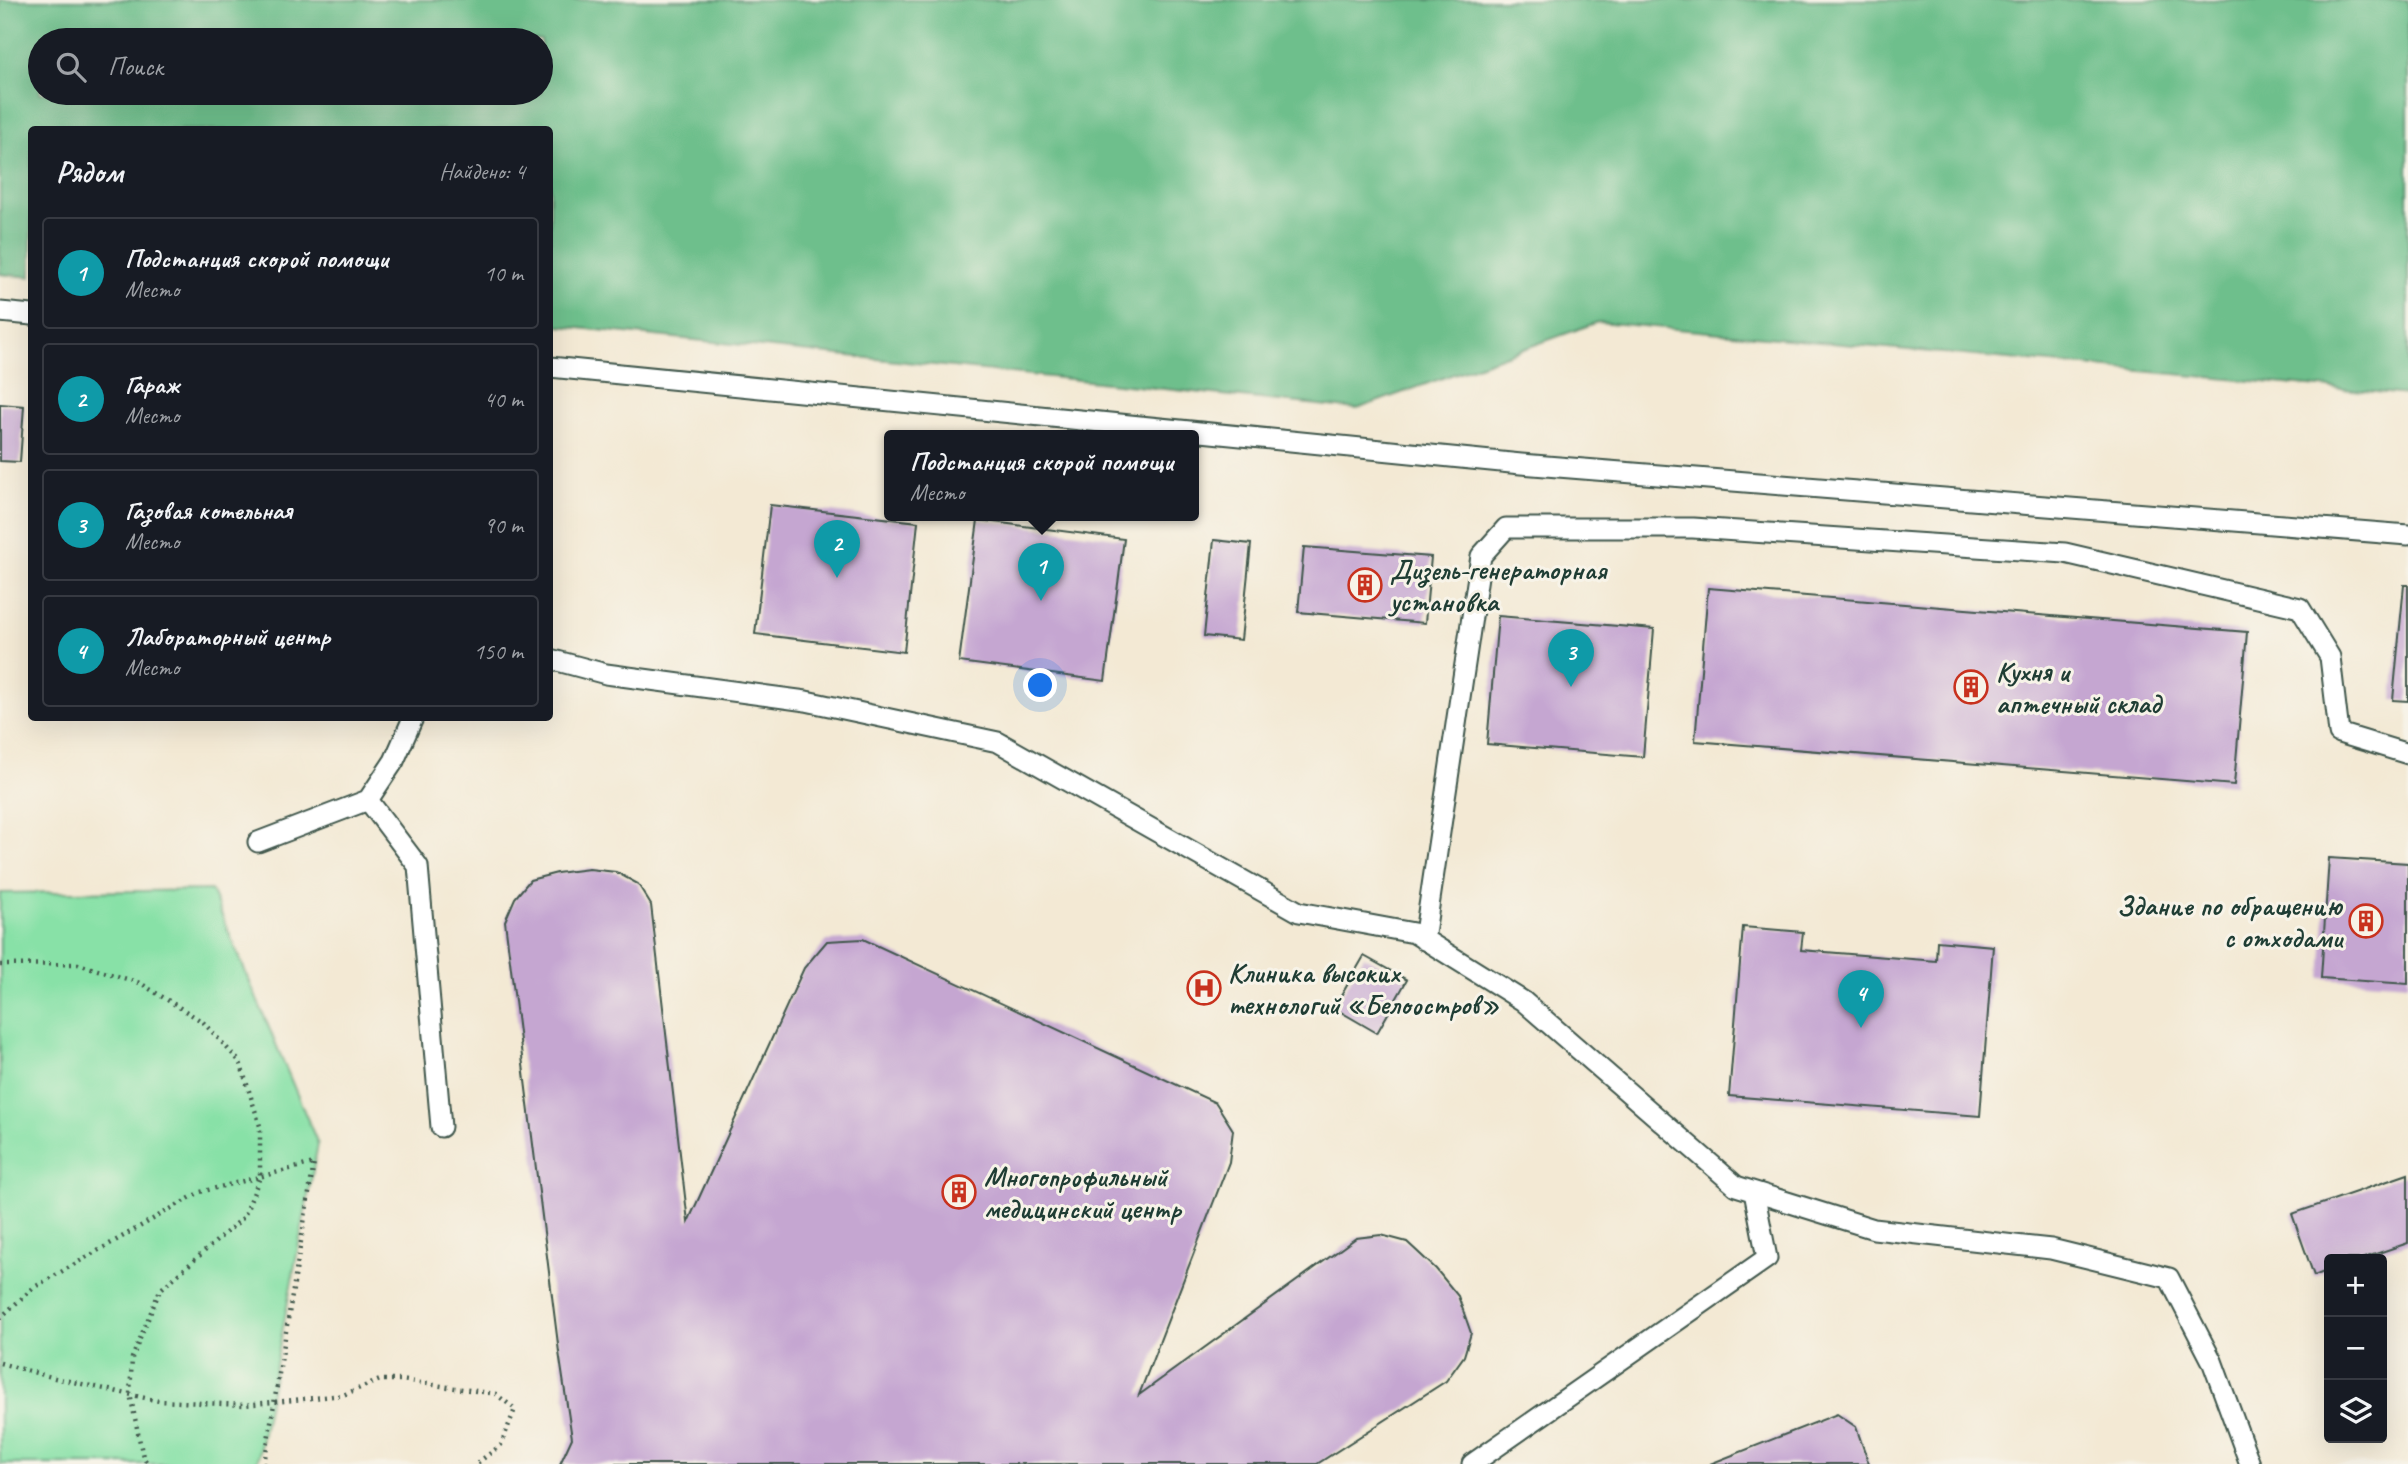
<!DOCTYPE html>
<html lang="ru">
<meta charset="utf-8">
<style>
:root{--surface:#171b24;--page:#20242c;--text:#f1f3f6;--muted:#9ea1a6;--line:#363941;--accent:#c8321e}
body{margin:0;font-family:Caveat,sans-serif;background:var(--page);color:var(--text)}
.controls{position:absolute;right:21px;bottom:21px;display:grid;overflow:hidden;border-radius:7px;box-shadow:0 7px 28px #0002}
.controls button{width:63px;height:63px;display:grid;place-items:center;padding:0;border:0;border-bottom:2px solid var(--line);background:var(--surface);color:var(--text);font:35px sans-serif}
.you{position:absolute;left:1041px;top:686px;width:24px;height:24px;margin:-18px;border:5px solid #fff;border-radius:50%;background:#1a73e8;box-shadow:0 0 0 10px #1a73e833}
.badge{display:grid;place-items:center;width:46px;height:46px;border-radius:50%;background:var(--accent);color:#fff;font-size:23px;font-weight:700}
.pin{position:absolute;translate:-50% -58px;filter:drop-shadow(0 2px 4px #0008)}
.pin::after{content:'';position:absolute;top:37px;width:24px;height:21px;background:inherit;clip-path:polygon(0 0,100% 0,50% 100%)}
.popup{position:absolute;left:884px;top:430px;width:315px;height:91px;box-sizing:border-box;display:grid;place-content:center;border-radius:7px;background:var(--surface);filter:drop-shadow(0 2px 5px #0005);font-size:23px;white-space:nowrap;color:var(--muted)}
.popup b{font-size:26px;color:var(--text)}
.popup::after{content:'';position:absolute;left:50%;top:100%;margin-left:-14px;border:14px solid transparent;border-top-color:var(--surface)}
.list{margin:0;padding:0;list-style:none}
h2{display:flex;justify-content:space-between;align-items:center;height:91px;margin:0;padding:0 28px;font-size:30px}
h2 small{font-size:23px;font-weight:400;color:var(--muted)}
.list li{display:grid;grid-template-columns:46px 1fr auto;gap:21px;align-items:center;box-sizing:border-box;height:112px;margin:0 14px 14px;padding:0 14px;border:2px solid var(--line);border-radius:7px}
.list b{display:block;font-size:26px;white-space:nowrap}
.list p{margin:0;font-size:23px;white-space:nowrap;color:var(--muted)}
.list em{font-size:23px;font-style:normal;color:var(--muted)}
.icon{flex:none;width:38px;height:38px;fill:none;stroke:currentColor;stroke-width:2;stroke-linecap:round;stroke-linejoin:round}
.map{position:relative;flex:none;width:2408px;height:1464px;overflow:hidden}
.search{position:absolute;background:var(--surface);box-shadow:0 7px 28px #0002;left:28px;top:28px;width:525px;height:77px;display:flex;align-items:center;gap:18px;box-sizing:border-box;padding:0 24px;border-radius:38px;color:var(--muted);font-size:26px}
.panel{position:absolute;background:var(--surface);box-shadow:0 7px 28px #0002;left:28px;top:126px;width:525px;height:595px;border-radius:7px}
.map>svg:first-child{display:block}
.green{fill:#88e1a7;stroke:#548f6e;stroke-width:2}
.forest{fill:#6ebf8c;stroke:#467e60;stroke-width:2;fill-rule:evenodd}
.building{fill:#c5a6d1}
.lines{fill:none;stroke-linecap:round;stroke-linejoin:round}
.service-casing{stroke:#3f574c;stroke-width:23}
.path{stroke:#3f574c;stroke-width:4.5;stroke-dasharray:2 5;stroke-linecap:butt}
.service{stroke:#fff;stroke-width:19}
.labels{text-anchor:middle;dominant-baseline:central;stroke-width:6;stroke-linejoin:round;paint-order:stroke}
.poi-label{font-size:28px;font-weight:bold;fill:#1f3d34;stroke:#f7f3e8;text-anchor:start}
</style>
<div class="map">
<svg width="2408" height="1464" viewBox="0 0 2408 1464">
<rect width="100%" height="100%" fill="#f7f3e8"/>
<filter id="ink" filterUnits="userSpaceOnUse"><feTurbulence type="fractalNoise" baseFrequency=".0143" numOctaves="2"/><feDisplacementMap in="SourceGraphic" scale="14" xChannelSelector="R" yChannelSelector="G"/><feConvolveMatrix kernelMatrix="1 2 1 2 8 2 1 2 1" color-interpolation-filters="sRGB"/></filter>
<filter id="wash" filterUnits="userSpaceOnUse"><feTurbulence type="fractalNoise" baseFrequency=".00686" numOctaves="4" result="noise"/><feDisplacementMap in="SourceGraphic" scale="28" xChannelSelector="R" yChannelSelector="G"/><feGaussianBlur stdDeviation="1.57" result="paint"/><feColorMatrix in="noise" values="0 0 0 0 0 0 0 0 0 0 0 0 0 0 0 0 0 1.4 0 .05"/><feComposite in="paint" operator="in"/></filter>
<g filter="url(#wash)">
<rect width="100%" height="100%" fill="#f3e9d4"/>
<path class="green" d="M 211,890 L 318,1144 L 257,1464 L 0,1464 L 0,893 Z"/>
<path class="forest" d="M 0,0 L 2408,0 L 2408,395 L 1598,322 L 1357,409 L 550,325 L 550,130 L 32,130 L 31,277 L 0,274 ZM 40,40 L 541,40 L 541,93 L 40,93 Z"/>
<g id="blocks">
<path class="building" d="M 0,404 L 24,406 L 20,462 L 0,461 Z
M 770,505 L 918,522 L 904,652 L 755,634 Z
M 978,520 L 1124,539 L 1105,681 L 959,662 Z
M 1214,540 L 1251,544 L 1241,640 L 1204,636 Z
M 1304,547 L 1431,557 L 1425,623 L 1298,612 Z
M 2404,585 L 2408,585 L 2408,701 L 2393,700 Z
M 1708,588 L 2247,632 L 2234,785 L 1695,741 Z
M 1498,616 L 1654,629 L 1643,757 L 1487,744 Z
M 2329,858 L 2408,863 L 2408,984 L 2321,978 Z
M 589,869 L 616,872 L 638,884 L 651,905 L 688,1222 L 804,968 L 827,941 L 863,939 L 1216,1103 L 1233,1130 L 1229,1162 L 1139,1395 L 1356,1238 L 1381,1235 L 1407,1242 L 1436,1269 L 1458,1296 L 1471,1333 L 1464,1356 L 1446,1381 L 1317,1464 L 560,1464 L 572,1438 L 559,1352 L 505,921 L 515,898 L 530,880 L 557,873 Z
M 1743,927 L 1803,932 L 1801,950 L 1936,961 L 1937,941 L 1993,946 L 1980,1116 L 1729,1096 Z
M 1364,956 L 1407,980 L 1377,1033 L 1334,1008 Z
M 2408,1174 L 2408,1243 L 2361,1259 L 2329,1259 L 2329,1270 L 2314,1276 L 2292,1214 Z
M 1837,1414 L 1856,1427 L 1869,1464 L 1710,1464 Z"/>
</g>
</g>
<g filter="url(#ink)">
<use href="#blocks" fill-opacity="0" stroke="#3f574c" stroke-width="2"/>
<g class="lines">
<defs>
<path id="service" d="M 0,312 L 32,315
M 550,367 L 1521,464 L 2408,535
M 550,659 L 606,674 L 806,701 L 998,742 L 1299,912 L 1414,933 L 1523,1001 L 1736,1186 L 1874,1229 L 2051,1249 L 2169,1278 L 2212,1361 L 2250,1464
M 368,800 L 418,866 L 441,1127
M 258,842 L 368,800 L 394,761 L 413,718
M 1424,940 L 1481,556 L 1506,528 L 1693,528 L 2065,553 L 2300,608 L 2330,657 L 2339,733 L 2408,754
M 1472,1464 L 1767,1258 L 1754,1192"/>
</defs>
<use href="#service" class="service-casing"/>
<path class="path" d="M 0,965 L 78,964 L 140,983 L 203,1022 L 240,1062 L 260,1126 L 260,1177 L 244,1217 L 160,1290 L 132,1358 L 130,1394 L 143,1457 L 148,1464
M 0,1318 L 33,1288 L 200,1192 L 314,1163 L 264,1464
M 0,1363 L 55,1378 L 159,1401 L 244,1405 L 343,1395 L 380,1380 L 401,1380 L 496,1394 L 515,1409 L 501,1445 L 476,1464"/>
<use href="#service" class="service"/>
</g>
</g>
<defs>
<symbol id="building-ring" viewBox="-11 -11 22 22"><circle r="9.5" fill="#f7f3e8" stroke="#c8321e" stroke-width="1.5"/><path d="M-4-6H4V6H1V3H-1V6H-4ZM-2.5-4.3h1.7v1.8h-1.7ZM.8-4.3h1.7v1.8H.8ZM-2.5-1h1.7V.8h-1.7ZM.8-1h1.7V.8H.8Z" fill="#c8321e"/></symbol>
<symbol id="hospital-ring" viewBox="-11 -11 22 22"><circle r="9.5" fill="#f7f3e8" stroke="#c8321e" stroke-width="1.5"/><path d="M-5-5h3v3.5h4V-5h3V5h-3V1.5h-4V5h-3Z" fill="#c8321e"/></symbol>
</defs>
<g fill-rule="evenodd">
<use href="#building-ring" x="1346" y="566" width="38" height="38"/>
<use href="#building-ring" x="1952" y="668" width="38" height="38"/>
<use href="#building-ring" x="2347" y="902" width="38" height="38"/>
<use href="#hospital-ring" x="1185" y="969" width="38" height="38"/>
<use href="#building-ring" x="940" y="1173" width="38" height="38"/>
</g>
<g class="labels">
<g class="poi-label">
<text x="1390" y="569">Дизель-генераторная<tspan x="1390" dy="32">установка</tspan></text>
<text x="1996" y="671">Кухня и<tspan x="1996" dy="32">аптечный склад</tspan></text>
<text x="2342" y="905" text-anchor="end">Здание по обращению<tspan x="2342" dy="32">с отходами</tspan></text>
<text x="1228" y="972">Клиника высоких<tspan x="1228" dy="32">технологий «Белоостров»</tspan></text>
<text x="984" y="1176">Многопрофильный<tspan x="984" dy="32">медицинский центр</tspan></text>
</g>
</g>
</svg>
<div class="controls">
<button>+</button>
<button>−</button>
<button><svg class="icon" aria-label="layers" viewBox="0 0 24 24"><path d="M12 4l9 5-9 5-9-5zM3 14l9 5 9-5"/></svg></button>
</div>
<div class="you"></div>
<div class="pin badge" style="left:1041px;top:601px;background:#0f9aa8">1</div>
<div class="popup"><b>Подстанция скорой помощи</b>Место</div>
<div class="pin badge" style="left:837px;top:578px;background:#0f9aa8">2</div>
<div class="pin badge" style="left:1571px;top:687px;background:#0f9aa8">3</div>
<div class="pin badge" style="left:1861px;top:1028px;background:#0f9aa8">4</div>
<div class="search"><svg class="icon" aria-label="search" viewBox="0 0 24 24"><circle cx="10" cy="10" r="6"/><path d="M15 15l6 6"/></svg>Поиск</div>
<section class="panel">
<h2>Рядом<small>Найдено: 4</small></h2>
<ul class="list">
<li><span class="badge" style="background:#0f9aa8">1</span><div><b>Подстанция скорой помощи</b><p>Место</p></div><em>10 m</em></li>
<li><span class="badge" style="background:#0f9aa8">2</span><div><b>Гараж</b><p>Место</p></div><em>40 m</em></li>
<li><span class="badge" style="background:#0f9aa8">3</span><div><b>Газовая котельная</b><p>Место</p></div><em>90 m</em></li>
<li><span class="badge" style="background:#0f9aa8">4</span><div><b>Лабораторный центр</b><p>Место</p></div><em>150 m</em></li>
</ul>
</section>
</div>
